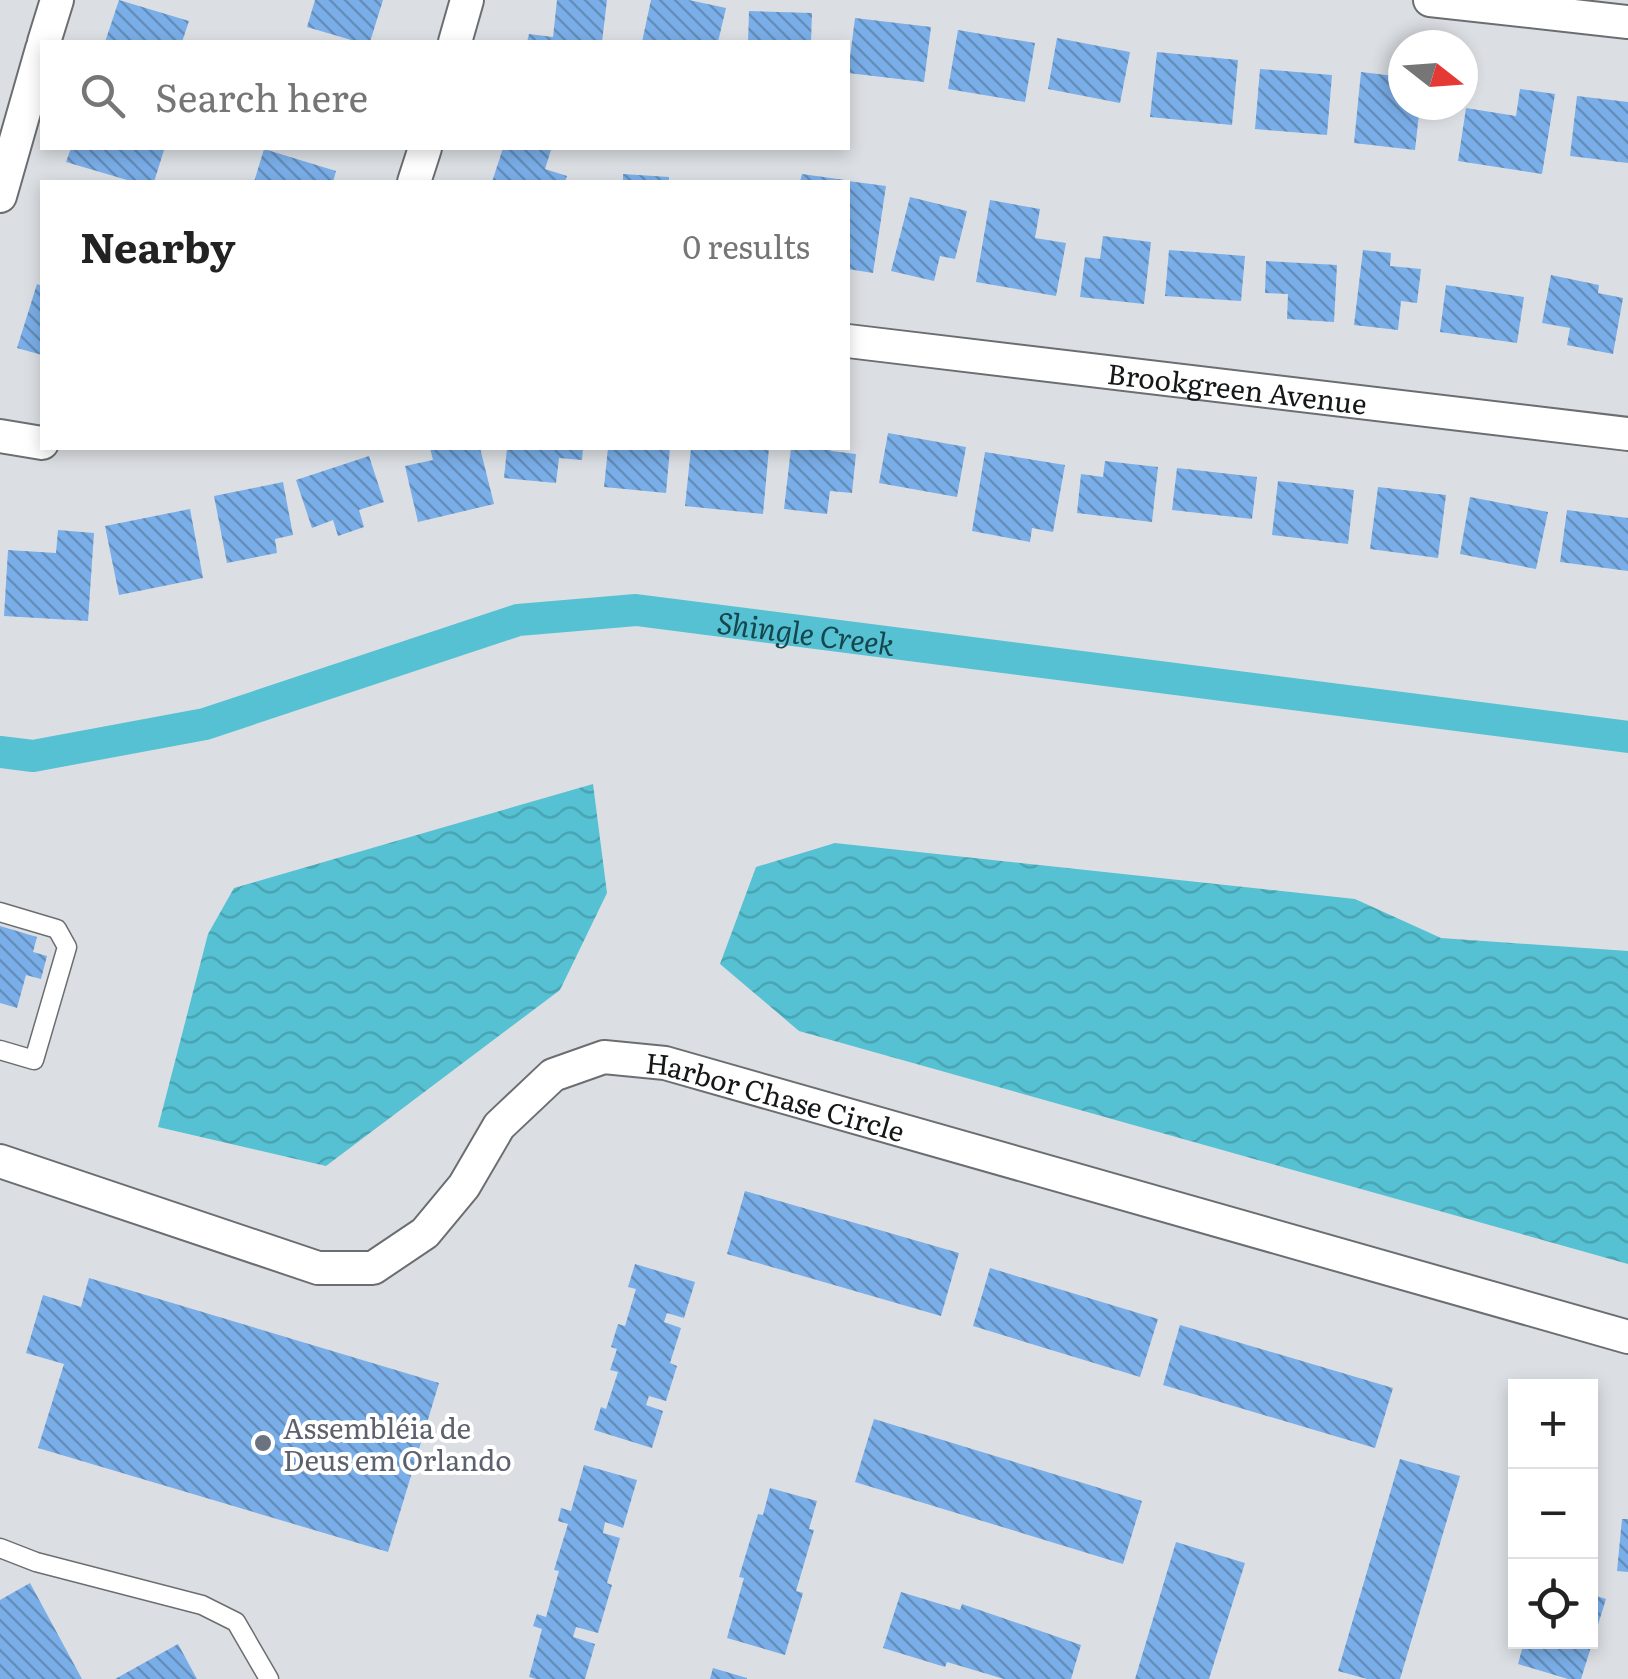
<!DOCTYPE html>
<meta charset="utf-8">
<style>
:root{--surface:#fff;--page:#f2f2f2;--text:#222;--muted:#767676;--line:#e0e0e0}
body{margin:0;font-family:Literata,serif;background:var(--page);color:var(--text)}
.controls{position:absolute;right:30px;bottom:30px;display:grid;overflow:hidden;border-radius:0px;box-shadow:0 5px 15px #0003}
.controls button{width:90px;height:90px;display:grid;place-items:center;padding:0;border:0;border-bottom:2px solid var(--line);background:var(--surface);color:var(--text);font:50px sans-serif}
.compass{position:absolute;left:1388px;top:30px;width:90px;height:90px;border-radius:50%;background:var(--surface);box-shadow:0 5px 15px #0003;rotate:107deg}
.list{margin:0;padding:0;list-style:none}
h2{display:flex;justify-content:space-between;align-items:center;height:130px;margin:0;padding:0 40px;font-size:42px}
h2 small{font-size:32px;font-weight:400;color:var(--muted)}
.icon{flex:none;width:55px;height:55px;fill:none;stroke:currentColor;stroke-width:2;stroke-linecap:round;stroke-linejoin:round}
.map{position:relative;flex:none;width:1628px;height:1679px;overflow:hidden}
.search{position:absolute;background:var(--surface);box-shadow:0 5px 15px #0003;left:40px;top:40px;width:810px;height:110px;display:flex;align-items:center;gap:25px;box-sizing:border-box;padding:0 35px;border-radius:0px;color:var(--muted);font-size:38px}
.panel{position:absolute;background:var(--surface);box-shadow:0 5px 15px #0003;left:40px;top:180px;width:810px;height:270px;border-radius:0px}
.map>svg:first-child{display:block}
.water{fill:url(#water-waves)}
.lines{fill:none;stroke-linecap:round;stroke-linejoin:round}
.canal{stroke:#55c1d2;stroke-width:32}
.building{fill:url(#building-back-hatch)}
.lane-casing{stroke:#6b6e71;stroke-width:21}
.street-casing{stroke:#6b6e71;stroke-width:36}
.lane{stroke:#fff;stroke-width:18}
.street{stroke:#fff;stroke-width:32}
.worship-dot{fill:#6b7280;stroke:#fff;stroke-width:4}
.labels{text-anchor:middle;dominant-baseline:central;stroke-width:8;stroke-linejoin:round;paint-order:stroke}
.street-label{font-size:28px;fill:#151718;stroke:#fff}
.worship-label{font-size:28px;fill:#5b616d;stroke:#fff;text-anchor:start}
.water-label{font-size:30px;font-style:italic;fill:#16474e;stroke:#fff}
</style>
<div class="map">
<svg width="1628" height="1679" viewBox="0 0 1628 1679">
<defs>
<pattern id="water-waves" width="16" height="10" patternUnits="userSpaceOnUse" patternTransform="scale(2.5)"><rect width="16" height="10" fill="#55c1d2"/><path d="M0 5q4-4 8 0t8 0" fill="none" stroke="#49a5b4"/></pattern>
<pattern id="building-back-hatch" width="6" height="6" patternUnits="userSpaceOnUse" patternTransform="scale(2.5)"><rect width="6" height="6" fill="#7aaee8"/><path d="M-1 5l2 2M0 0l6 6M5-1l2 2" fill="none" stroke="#638dbb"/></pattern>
</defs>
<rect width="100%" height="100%" fill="#dbdfe3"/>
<path class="water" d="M 593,784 L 607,893 L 560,990 L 326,1166 L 158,1127 L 208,934 L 234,888 Z
M 835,843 L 1355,899 L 1441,938 L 1628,951 L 1628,1264 L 799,1031 L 720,964 L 756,867 Z"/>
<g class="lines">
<path class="canal" id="s1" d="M 0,752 L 33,756 L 205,724 L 518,620 L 636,610 L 1628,737"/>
</g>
<path class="building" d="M 119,0 L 189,21 L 182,42 L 105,42 Z
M 315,0 L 383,0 L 370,42 L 358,42 L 307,27 Z
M 557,0 L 607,0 L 602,42 L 527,42 L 529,34 L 553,37 Z
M 651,0 L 689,0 L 726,8 L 718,42 L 642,42 Z
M 749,11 L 812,13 L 811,42 L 748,42 Z
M 855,18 L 931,27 L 924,82 L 848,73 Z
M 958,30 L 1035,43 L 1025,102 L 948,89 Z
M 1057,38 L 1130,52 L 1120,103 L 1048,89 Z
M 1157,52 L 1238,60 L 1232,125 L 1150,117 Z
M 1260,69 L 1332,75 L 1327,135 L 1255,129 Z
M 1361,72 L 1403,77 L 1403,105 L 1420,105 L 1415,150 L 1354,143 Z
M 1520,89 L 1555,94 L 1542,174 L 1458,161 L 1466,108 L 1516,116 Z
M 1577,96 L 1628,102 L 1628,163 L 1570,156 Z
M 71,148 L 156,148 L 164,150 L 154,182 L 134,182 L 66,162 Z
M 503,148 L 551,150 L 545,169 L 567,176 L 565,182 L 492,182 Z
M 264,149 L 336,171 L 333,182 L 254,182 Z
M 623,174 L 669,177 L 669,182 L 623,182 Z
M 802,174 L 845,180 L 845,182 L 800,182 Z
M 848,181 L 886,186 L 873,273 L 848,269 Z
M 910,197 L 967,211 L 955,259 L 940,256 L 934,281 L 891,271 Z
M 990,200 L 1040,209 L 1035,238 L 1066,243 L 1056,296 L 976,282 Z
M 1103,236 L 1151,242 L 1144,304 L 1080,297 L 1085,257 L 1100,259 Z
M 1169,250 L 1245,256 L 1241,301 L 1165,296 Z
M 1363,250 L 1391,253 L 1390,266 L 1421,269 L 1417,303 L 1401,301 L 1398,330 L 1354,325 Z
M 1266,261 L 1337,265 L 1334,322 L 1287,319 L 1288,294 L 1265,293 Z
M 1551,275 L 1599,285 L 1598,293 L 1623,298 L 1613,354 L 1567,345 L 1570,328 L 1542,323 Z
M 37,284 L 42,286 L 42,355 L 17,348 Z
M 1446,285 L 1524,297 L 1517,343 L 1440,332 Z
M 888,433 L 966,447 L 957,497 L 879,483 Z
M 430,448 L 480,448 L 494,504 L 418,522 L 405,466 L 433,460 Z
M 507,448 L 583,448 L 582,460 L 559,458 L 556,483 L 504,478 Z
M 608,448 L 670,448 L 666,493 L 604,487 Z
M 691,448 L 769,448 L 763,514 L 685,506 Z
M 791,448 L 831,448 L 831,451 L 856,454 L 852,493 L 830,491 L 827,514 L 784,509 Z
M 985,452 L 1065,465 L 1053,532 L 1032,528 L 1030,542 L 972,531 Z
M 369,456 L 384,502 L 359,510 L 364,527 L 338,536 L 333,520 L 312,528 L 296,480 Z
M 1105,461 L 1158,467 L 1152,522 L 1077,513 L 1081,474 L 1103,477 Z
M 1177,468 L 1257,477 L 1252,519 L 1172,510 Z
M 1278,481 L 1354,490 L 1348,544 L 1272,535 Z
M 283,482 L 293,535 L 275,539 L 277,553 L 227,563 L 214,496 Z
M 1378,487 L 1446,495 L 1438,558 L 1370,549 Z
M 1470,497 L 1548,512 L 1536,569 L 1460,554 Z
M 190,509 L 203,578 L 119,595 L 105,526 Z
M 1567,510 L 1628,518 L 1628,571 L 1560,562 Z
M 58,530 L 94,533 L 88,621 L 4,616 L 8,550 L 56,553 Z
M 0,926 L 37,937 L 33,952 L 47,956 L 41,979 L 26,975 L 17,1008 L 0,1003 Z
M 745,1191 L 959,1253 L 941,1316 L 727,1254 Z
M 635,1264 L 695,1282 L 684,1318 L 667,1313 L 664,1322 L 681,1328 L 670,1363 L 677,1366 L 666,1401 L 649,1396 L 646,1405 L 663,1411 L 652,1448 L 594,1430 L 601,1407 L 606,1409 L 618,1372 L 610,1370 L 617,1349 L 611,1347 L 618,1324 L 625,1326 L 636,1289 L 628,1287 Z
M 990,1268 L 1158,1319 L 1140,1377 L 973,1326 Z
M 89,1278 L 439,1383 L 388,1552 L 38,1448 L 64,1364 L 26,1353 L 43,1295 L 81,1307 Z
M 1180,1325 L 1393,1388 L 1375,1448 L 1163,1385 Z
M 874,1419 L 1142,1501 L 1123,1564 L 855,1482 Z
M 1400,1459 L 1460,1476 L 1400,1679 L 1367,1679 L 1338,1671 Z
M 584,1465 L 637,1480 L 623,1528 L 605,1522 L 603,1533 L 620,1538 L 607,1583 L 612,1585 L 598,1633 L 576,1627 L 573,1637 L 595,1644 L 585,1679 L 536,1679 L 529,1677 L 542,1629 L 533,1626 L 537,1614 L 546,1617 L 559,1571 L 554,1570 L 568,1524 L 558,1521 L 561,1508 L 571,1511 Z
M 770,1488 L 817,1501 L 809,1529 L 814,1530 L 796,1591 L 803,1593 L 785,1655 L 727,1638 L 744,1578 L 739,1577 L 758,1514 L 763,1515 Z
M 1622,1519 L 1628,1519 L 1628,1572 L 1617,1571 Z
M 1176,1542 L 1245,1563 L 1209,1679 L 1135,1679 Z
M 30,1583 L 82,1679 L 0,1679 L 0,1600 Z
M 901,1592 L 960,1610 L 962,1604 L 1081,1645 L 1071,1679 L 1004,1679 L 947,1662 L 945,1667 L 883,1648 Z
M 1590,1594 L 1606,1599 L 1581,1679 L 1568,1679 L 1518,1664 L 1524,1642 L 1590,1642 Z
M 178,1644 L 197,1679 L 115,1679 Z
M 713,1668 L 747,1678 L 747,1679 L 710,1679 Z"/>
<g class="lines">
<defs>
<path id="lane" d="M 0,912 L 57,929 L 67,947 L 34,1060 L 0,1050
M 0,1548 L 36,1562 L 202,1605 L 236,1622 L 269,1679"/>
<g id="street">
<path d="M 1430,0 L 1628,22"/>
<path d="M 44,42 L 57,0"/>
<path d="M 455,42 L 467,0"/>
<path d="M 414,182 L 425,148"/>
<path d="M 0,196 L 42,49"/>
<path id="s2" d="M 848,341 L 1628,434"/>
<path d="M 0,436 L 42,443"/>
<path id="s3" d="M 0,1161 L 318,1268 L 373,1268 L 425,1233 L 464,1186 L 499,1126 L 553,1075 L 604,1057 L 665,1063 L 1628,1337"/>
</g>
</defs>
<use href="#lane" class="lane-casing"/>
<use href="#street" class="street-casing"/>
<use href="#lane" class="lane"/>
<use href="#street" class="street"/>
</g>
<circle class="worship-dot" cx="263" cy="1443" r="10"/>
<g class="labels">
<g class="street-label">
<text stroke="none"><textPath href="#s2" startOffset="392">Brookgreen Avenue</textPath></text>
<text stroke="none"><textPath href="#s3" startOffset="888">Harbor Chase Circle</textPath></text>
</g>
<g class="worship-label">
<text x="283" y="1427">Assembléia de<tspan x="283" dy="32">Deus em Orlando</tspan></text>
</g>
<g class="water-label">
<text stroke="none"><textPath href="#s1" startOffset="828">Shingle Creek</textPath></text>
</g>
</g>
</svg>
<div class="controls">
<button>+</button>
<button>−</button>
<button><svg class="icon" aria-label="locate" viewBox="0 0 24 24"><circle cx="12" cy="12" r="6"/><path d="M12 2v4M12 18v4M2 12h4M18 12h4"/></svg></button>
</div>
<svg class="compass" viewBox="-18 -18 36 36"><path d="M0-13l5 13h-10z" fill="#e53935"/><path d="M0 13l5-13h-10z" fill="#767676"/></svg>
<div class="search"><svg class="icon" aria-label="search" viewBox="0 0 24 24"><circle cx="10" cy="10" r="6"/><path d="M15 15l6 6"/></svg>Search here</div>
<section class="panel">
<h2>Nearby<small>0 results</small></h2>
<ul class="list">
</ul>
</section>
</div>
